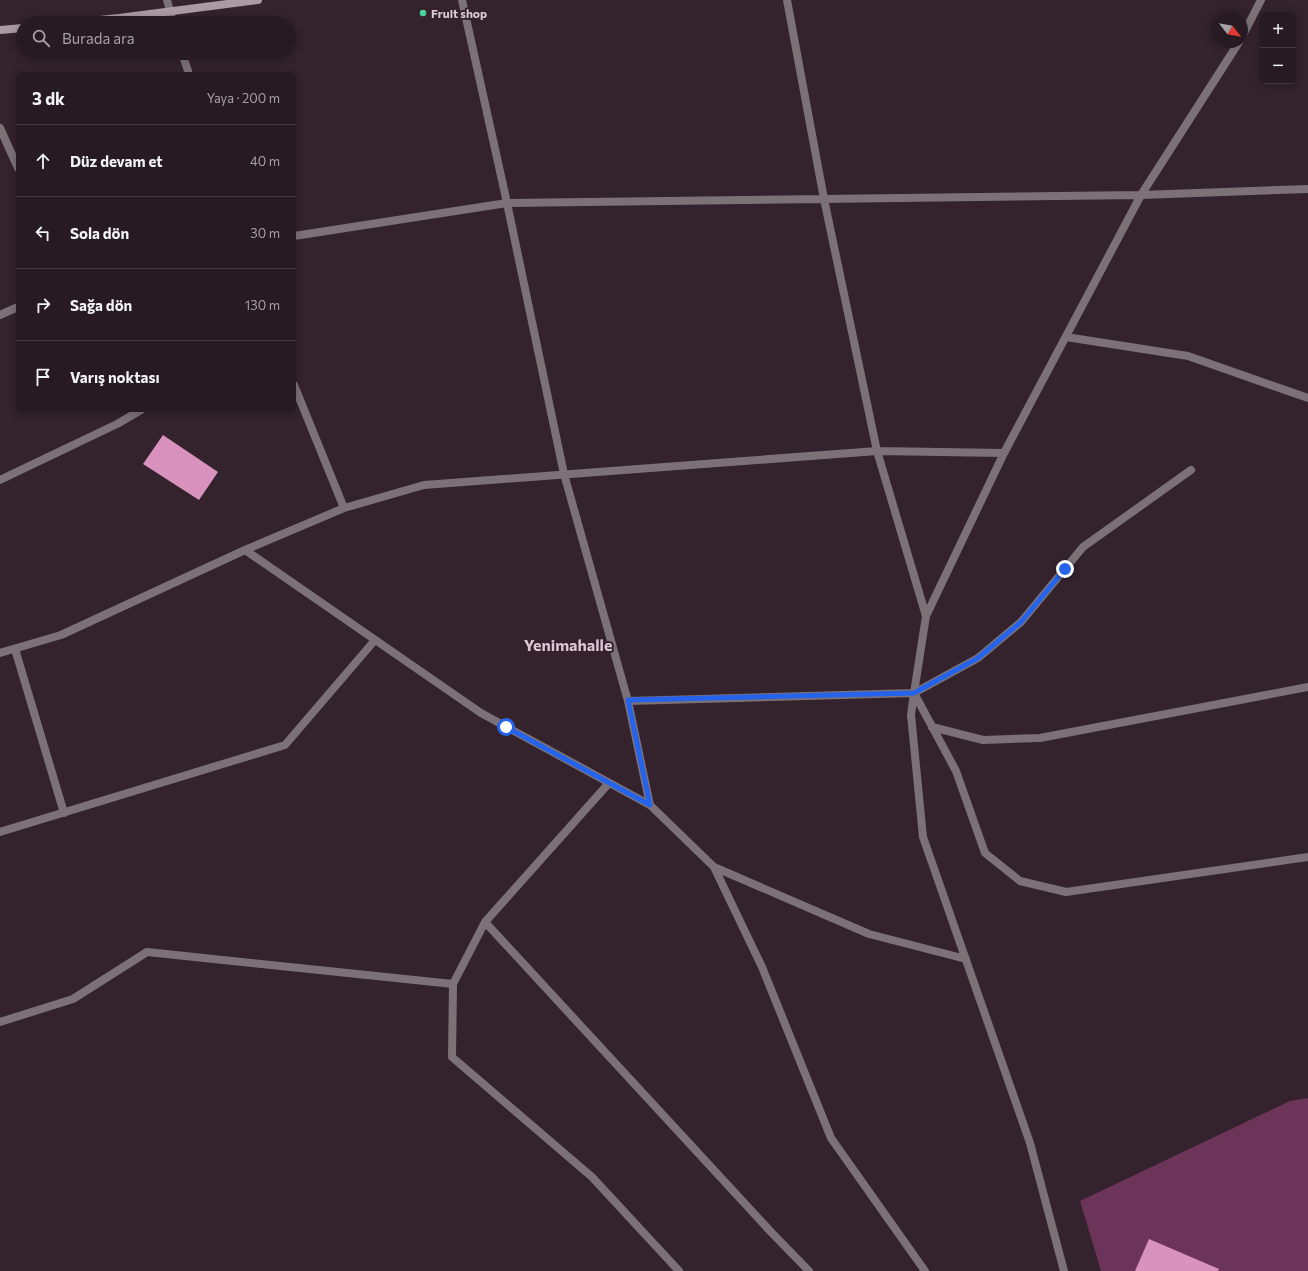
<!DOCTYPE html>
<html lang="tr">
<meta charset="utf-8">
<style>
:root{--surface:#271a22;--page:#33272f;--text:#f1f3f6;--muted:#a4a1a5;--line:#433840}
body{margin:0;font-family:Commissioner,sans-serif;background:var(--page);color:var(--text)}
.controls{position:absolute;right:12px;top:12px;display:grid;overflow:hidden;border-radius:6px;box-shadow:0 2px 10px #0003}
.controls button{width:36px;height:36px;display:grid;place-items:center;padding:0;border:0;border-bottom:1px solid var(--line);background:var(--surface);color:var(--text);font:20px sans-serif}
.compass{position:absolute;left:1212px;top:12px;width:36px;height:36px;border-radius:50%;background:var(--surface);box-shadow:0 2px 10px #0003;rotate:121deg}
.stop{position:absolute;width:12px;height:12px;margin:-9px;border:3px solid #2563eb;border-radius:50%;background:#fff}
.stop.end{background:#2563eb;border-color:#fff;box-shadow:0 1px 4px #0008}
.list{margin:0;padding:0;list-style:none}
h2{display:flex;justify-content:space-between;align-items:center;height:52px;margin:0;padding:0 16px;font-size:17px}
h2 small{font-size:13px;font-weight:400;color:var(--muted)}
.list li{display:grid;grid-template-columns:26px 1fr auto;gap:12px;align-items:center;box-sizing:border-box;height:72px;padding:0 16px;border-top:1px solid var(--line)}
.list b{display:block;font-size:15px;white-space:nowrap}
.list em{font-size:13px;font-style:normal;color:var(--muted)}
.icon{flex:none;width:22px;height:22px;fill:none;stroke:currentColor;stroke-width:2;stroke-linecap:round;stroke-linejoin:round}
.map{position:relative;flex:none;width:1308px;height:1271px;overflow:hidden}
.search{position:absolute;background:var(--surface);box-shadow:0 2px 10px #0003;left:16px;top:16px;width:280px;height:44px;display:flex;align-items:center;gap:10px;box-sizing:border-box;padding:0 14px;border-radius:22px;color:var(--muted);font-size:15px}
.panel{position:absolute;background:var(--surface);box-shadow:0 2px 10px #0003;left:16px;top:72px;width:280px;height:340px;border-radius:6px}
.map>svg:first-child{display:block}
.green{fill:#6b3458}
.building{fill:#d992be}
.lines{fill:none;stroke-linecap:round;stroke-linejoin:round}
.service{stroke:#7b7177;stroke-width:8}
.minor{stroke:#7b7177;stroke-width:8}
.secondary{stroke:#aa9aa3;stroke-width:8}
.route{stroke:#2563eb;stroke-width:5}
.poi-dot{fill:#4cd49b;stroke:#34222d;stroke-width:1.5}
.labels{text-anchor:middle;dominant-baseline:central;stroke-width:4;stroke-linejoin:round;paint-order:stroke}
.poi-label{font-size:12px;font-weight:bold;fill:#daced4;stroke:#34222d;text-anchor:start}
.district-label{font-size:16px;font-weight:bold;fill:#ddc5d3;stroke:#34222d}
</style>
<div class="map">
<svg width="1308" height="1271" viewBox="0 0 1308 1271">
<rect width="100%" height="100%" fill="#34222d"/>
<path class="green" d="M 1308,1098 L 1308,1271 L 1101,1271 L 1080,1201 L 1290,1101 Z"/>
<path class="building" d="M 163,435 L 218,472 L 199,500 L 143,464 Z
M 1149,1239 L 1219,1269 L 1218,1271 L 1135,1271 Z"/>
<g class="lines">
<path class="service" d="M 1191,470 L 1083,547 L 1021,622 L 978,658 L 914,693 L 956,771 L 985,853 L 1020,881 L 1066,892 L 1308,857
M 932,727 L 983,740 L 1040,738 L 1308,687"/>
<path class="minor" d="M 167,0 L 173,23
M 462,0 L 507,203 L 564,474 L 628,701 L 650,805
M 787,0 L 824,199 L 877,451 L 926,616
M 1242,37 L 1261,0
M 182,53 L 189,74
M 0,128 L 18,168
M 294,236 L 507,203 L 1141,195 L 1308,189
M 0,315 L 18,307
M 1066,337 L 1188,356 L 1308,398
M 294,385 L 344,508
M 0,480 L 117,424 L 141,410
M 245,550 L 481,713 L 650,805 L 714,867 L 762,967 L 831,1138 L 925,1271
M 15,649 L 64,813
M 0,653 L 61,635 L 245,550 L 344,508 L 424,485 L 877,451 L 1004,453
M 628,701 L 914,693
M 609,783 L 485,922 L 453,984 L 452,1057 L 592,1177 L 679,1271
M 0,832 L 285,745 L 375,640
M 714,867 L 869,934 L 966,959
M 485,922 L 771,1232 L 809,1271
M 0,1022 L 73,999 L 147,952 L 453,984
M 1064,1271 L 1030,1143 L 923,837 L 911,715 L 914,693 L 926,616 L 1004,453 L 1141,195 L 1239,42"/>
<path class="secondary" d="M 71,23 L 119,18 L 258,0
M 0,30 L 23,28"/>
</g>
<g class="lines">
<path class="route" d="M 506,727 L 650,805 L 628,700 L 914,693 L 978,658 L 1021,622 L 1065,569"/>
</g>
<circle class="poi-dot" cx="423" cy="13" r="4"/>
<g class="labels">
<g class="poi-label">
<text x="431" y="13">Fruit shop</text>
</g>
<g class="district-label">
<text x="568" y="644">Yenimahalle</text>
</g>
</g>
</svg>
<div class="controls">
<button>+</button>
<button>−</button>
</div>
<svg class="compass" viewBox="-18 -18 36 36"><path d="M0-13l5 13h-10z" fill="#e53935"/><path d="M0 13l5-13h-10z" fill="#a4a1a5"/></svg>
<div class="stop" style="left:506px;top:727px"></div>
<div class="stop end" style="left:1065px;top:569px"></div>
<div class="search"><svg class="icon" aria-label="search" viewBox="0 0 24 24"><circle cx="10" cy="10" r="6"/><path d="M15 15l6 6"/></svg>Burada ara</div>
<section class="panel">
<h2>3 dk<small>Yaya · 200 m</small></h2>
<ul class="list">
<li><svg class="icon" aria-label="ahead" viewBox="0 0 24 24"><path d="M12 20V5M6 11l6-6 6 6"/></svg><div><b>Düz devam et</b></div><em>40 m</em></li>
<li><svg class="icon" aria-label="left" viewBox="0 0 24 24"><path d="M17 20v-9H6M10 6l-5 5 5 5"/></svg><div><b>Sola dön</b></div><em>30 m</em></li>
<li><svg class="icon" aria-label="right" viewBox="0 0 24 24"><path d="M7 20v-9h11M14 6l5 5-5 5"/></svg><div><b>Sağa dön</b></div><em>130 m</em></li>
<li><svg class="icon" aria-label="arrive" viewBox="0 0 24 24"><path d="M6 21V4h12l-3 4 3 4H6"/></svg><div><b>Varış noktası</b></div></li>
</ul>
</section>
</div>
